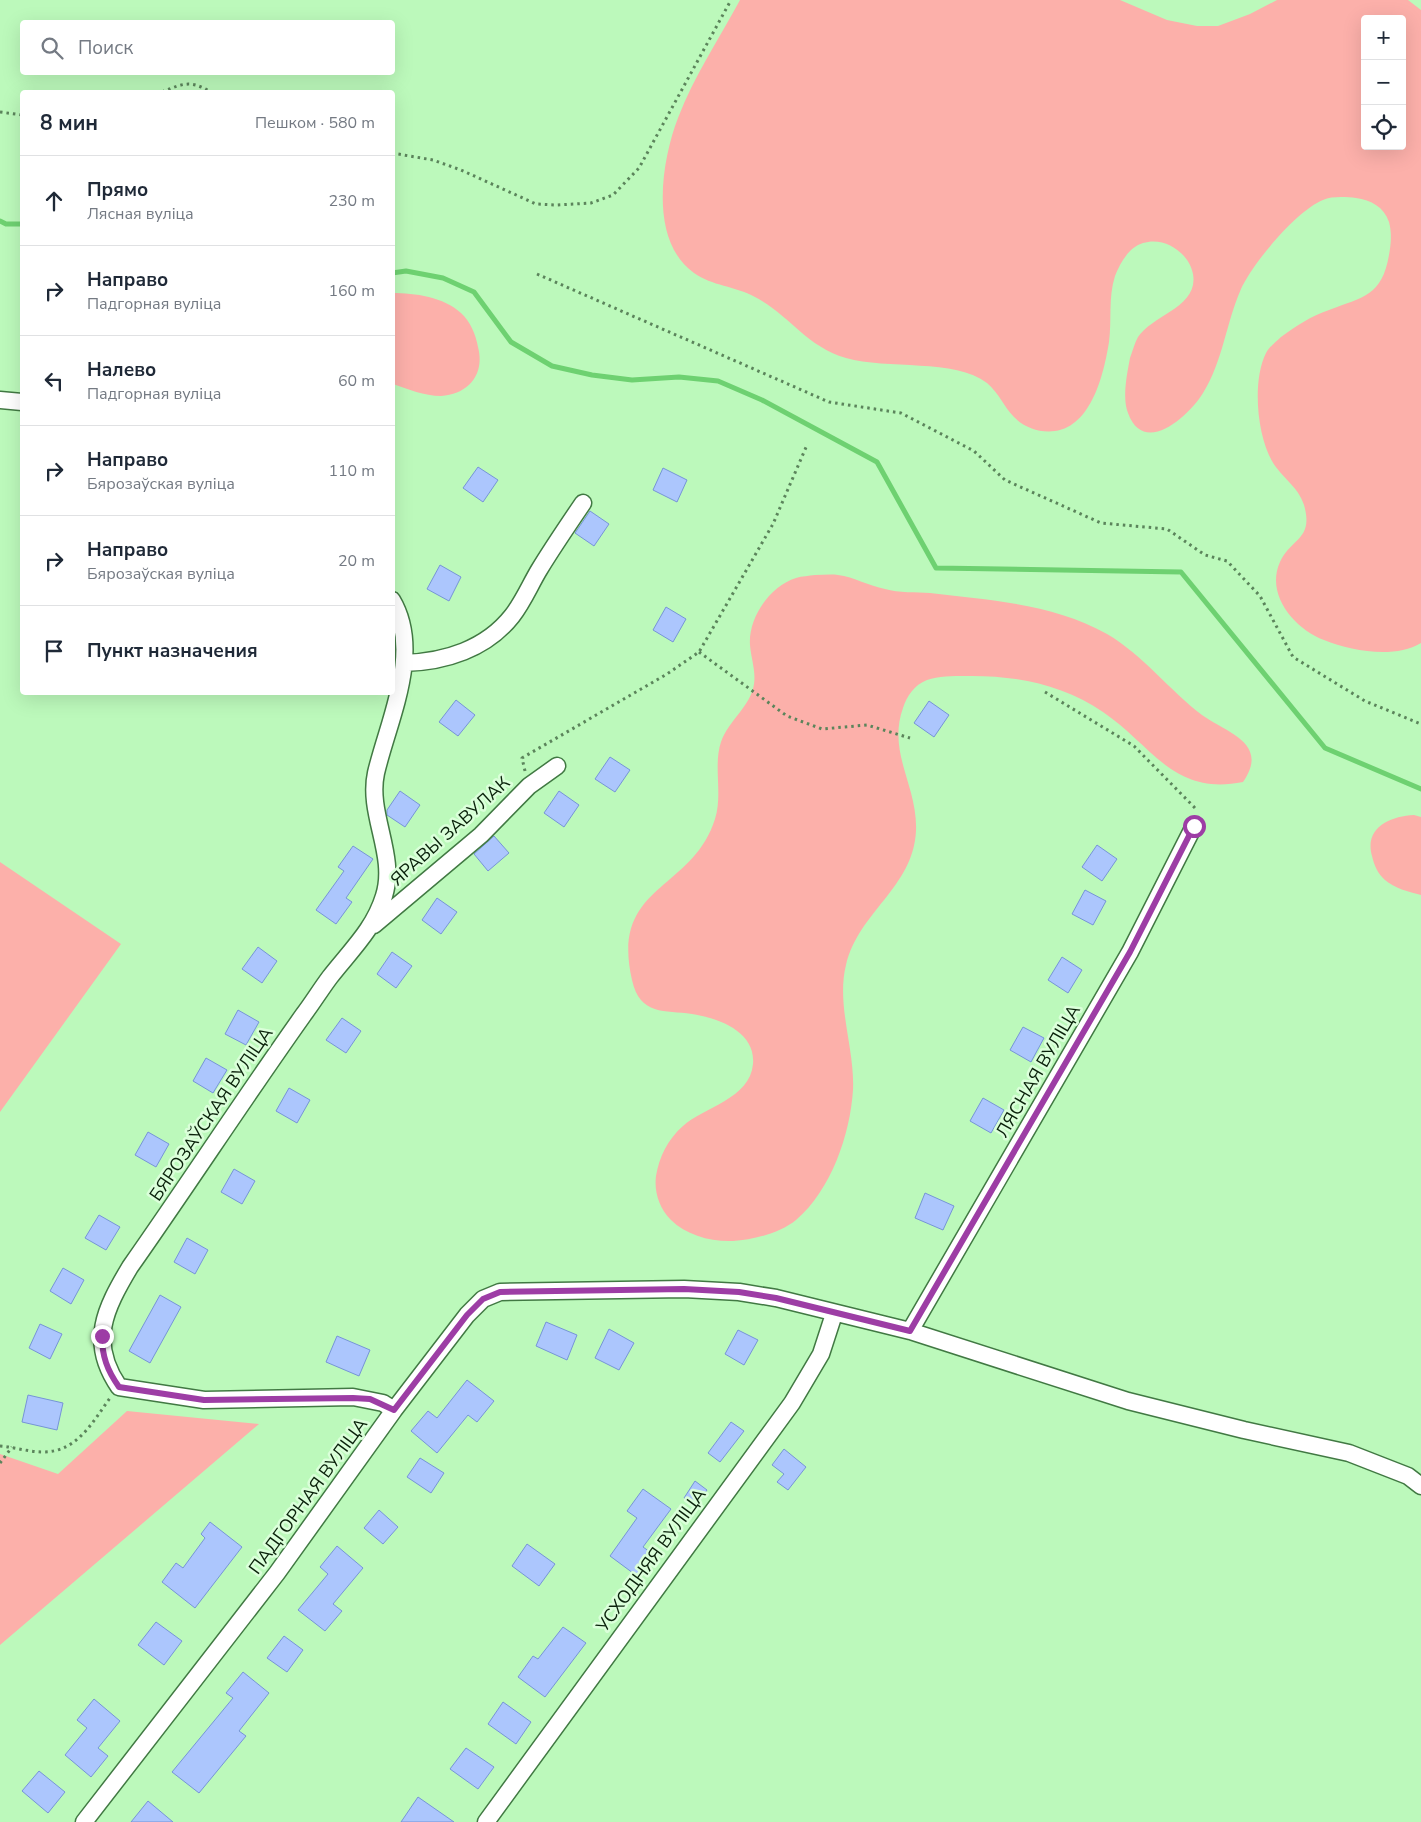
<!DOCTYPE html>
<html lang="ru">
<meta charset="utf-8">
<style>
:root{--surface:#fff;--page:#f6f6f7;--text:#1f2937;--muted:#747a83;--line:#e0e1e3}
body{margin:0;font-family:"Nunito Sans",sans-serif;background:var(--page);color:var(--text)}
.controls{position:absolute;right:15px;top:15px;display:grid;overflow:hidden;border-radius:5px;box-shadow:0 5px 20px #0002}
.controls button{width:45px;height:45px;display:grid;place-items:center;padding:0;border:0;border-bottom:1px solid var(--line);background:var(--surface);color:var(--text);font:25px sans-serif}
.stop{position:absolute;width:15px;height:15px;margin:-11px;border:4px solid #9d3da5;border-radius:50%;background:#fff}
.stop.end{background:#9d3da5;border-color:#fff;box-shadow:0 1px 5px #0008}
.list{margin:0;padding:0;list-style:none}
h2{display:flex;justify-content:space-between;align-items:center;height:65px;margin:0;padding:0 20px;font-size:21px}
h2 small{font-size:16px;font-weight:400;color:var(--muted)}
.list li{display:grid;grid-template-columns:32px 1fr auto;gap:15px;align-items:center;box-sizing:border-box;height:90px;padding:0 20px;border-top:1px solid var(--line)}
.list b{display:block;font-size:19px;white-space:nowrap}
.list p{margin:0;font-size:16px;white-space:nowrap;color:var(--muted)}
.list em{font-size:16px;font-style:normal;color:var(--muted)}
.icon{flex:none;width:28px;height:28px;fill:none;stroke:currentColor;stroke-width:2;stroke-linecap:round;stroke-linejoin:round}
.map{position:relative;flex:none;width:1421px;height:1822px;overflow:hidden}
.search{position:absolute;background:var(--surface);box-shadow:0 5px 20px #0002;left:20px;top:20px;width:375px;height:55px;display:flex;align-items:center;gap:12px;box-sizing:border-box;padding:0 18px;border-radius:5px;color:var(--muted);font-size:19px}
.panel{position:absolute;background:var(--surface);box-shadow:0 5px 20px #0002;left:20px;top:90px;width:375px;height:605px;border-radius:5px}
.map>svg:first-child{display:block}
.green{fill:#fcb0aa;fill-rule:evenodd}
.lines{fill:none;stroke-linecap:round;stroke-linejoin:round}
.stream{stroke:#6ed171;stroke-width:5}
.building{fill:#acc6fd;stroke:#7695d6}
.street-casing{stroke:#417943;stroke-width:19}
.path{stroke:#5b845b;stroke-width:3;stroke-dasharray:2.5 4;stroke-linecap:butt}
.street{stroke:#fff;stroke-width:16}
.route{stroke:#9d3da5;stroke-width:6}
.labels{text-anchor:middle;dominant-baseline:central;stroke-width:5;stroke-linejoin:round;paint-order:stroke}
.street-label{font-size:18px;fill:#09210a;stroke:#dbffda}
</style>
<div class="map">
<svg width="1421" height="1822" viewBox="0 0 1421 1822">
<rect width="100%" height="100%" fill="#bcf9bb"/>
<path class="green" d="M 740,0 L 1120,0 L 1167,20 L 1197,26 L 1218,26 L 1250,14 L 1277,0 L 1408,0 L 1421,10 L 1421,643 C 1394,659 1352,651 1324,640 C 1295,629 1265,595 1280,562 C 1291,538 1314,540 1304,505 C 1298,486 1281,477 1272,461 C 1257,435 1252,381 1266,353 C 1269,347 1276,342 1281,337 C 1296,326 1311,316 1329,310 C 1363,297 1382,296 1389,255 C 1391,244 1392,233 1389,222 C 1384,207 1371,200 1356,198 C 1346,197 1332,196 1323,200 C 1296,211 1253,263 1241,289 C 1226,323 1223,361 1203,393 C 1189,416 1144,457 1128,413 C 1122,398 1127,374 1130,358 C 1132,353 1135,342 1138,337 C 1152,315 1199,307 1193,274 C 1189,253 1165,236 1143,243 C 1129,247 1120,263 1115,276 C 1108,298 1112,320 1109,342 C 1104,373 1092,426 1055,431 C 1040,433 1025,428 1014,417 C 1004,407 999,393 987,383 C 955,358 887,370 846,358 C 804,345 790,315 755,297 C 735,286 712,286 694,273 C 649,241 661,162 678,118 C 694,76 719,39 740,0 ZM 1365,19 L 1402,19 L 1402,146 L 1365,146 Z
M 392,293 C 415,293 444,297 461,313 C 470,321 476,335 478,347 C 485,374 469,394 441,396 C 424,396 408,389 393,384 Z
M 815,575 C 823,575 831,574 838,575 C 854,577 869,586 885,589 C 899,593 916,592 930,593 C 989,600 1054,604 1107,634 C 1143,655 1169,690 1202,715 C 1227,733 1270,743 1243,782 C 1173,796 1153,746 1103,712 C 1062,684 1014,675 965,676 C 953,676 938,676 927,680 C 914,685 907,696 903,708 C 887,753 918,786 916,831 C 913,888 859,911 846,965 C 836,1005 855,1049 853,1090 C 850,1135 831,1190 796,1220 C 780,1233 753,1240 733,1241 C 711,1242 686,1235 671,1220 C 659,1208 654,1192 656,1176 C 659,1157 668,1139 683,1126 C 704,1107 750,1099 753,1064 C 756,1032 719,1018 692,1014 C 665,1010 640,1016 632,980 C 610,884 692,892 715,819 C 723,794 713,766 721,742 C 728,721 751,706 754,684 C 756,671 751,658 750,645 C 748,618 770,586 796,578 C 802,576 809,576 815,575 Z
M 1414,815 L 1421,817 L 1421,895 C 1409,892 1394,888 1385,880 C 1378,874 1374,865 1372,856 C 1364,828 1390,816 1414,815 Z
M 0,862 L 121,944 L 0,1112 Z
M 127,1411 L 259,1424 L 0,1645 L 0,1454 L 58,1474 Z"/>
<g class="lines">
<path class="stream" d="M 0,221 L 6,224 L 22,224
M 392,273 L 406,271 L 443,278 L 474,292 L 511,342 L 552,366 L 592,375 L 632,380 L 679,377 L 718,381 L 762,400 L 877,462 L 936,568 L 1181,572 L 1325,748 L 1421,789"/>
</g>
<path class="building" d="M 478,467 L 498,480 L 483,502 L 463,488 Z
M 663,468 L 687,480 L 677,502 L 653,490 Z
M 590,511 L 609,524 L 594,546 L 575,533 Z
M 440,565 L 461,577 L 449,601 L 427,589 Z
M 666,607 L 686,619 L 673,642 L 653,630 Z
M 456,700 L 475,715 L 458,736 L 439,722 Z
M 929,701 L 949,715 L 934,737 L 914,723 Z
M 610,757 L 630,770 L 615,792 L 595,779 Z
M 400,791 L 420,805 L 405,827 L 387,815 L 387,810 Z
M 559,791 L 579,805 L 564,827 L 544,813 Z
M 494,836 L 509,853 L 488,871 L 474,854 Z
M 1097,845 L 1117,859 L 1102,881 L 1082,867 Z
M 353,846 L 373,859 L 346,898 L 352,902 L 336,924 L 316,910 L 344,871 L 338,867 Z
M 1085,890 L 1106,901 L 1093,925 L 1072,914 Z
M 437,898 L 457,912 L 441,934 L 422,920 Z
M 258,947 L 277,961 L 262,983 L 242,969 Z
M 392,952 L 412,966 L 396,988 L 377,974 Z
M 1062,957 L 1082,970 L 1068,993 L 1048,980 Z
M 238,1010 L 259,1022 L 246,1045 L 225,1034 Z
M 342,1018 L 361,1031 L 346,1053 L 326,1040 Z
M 1023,1027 L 1044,1038 L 1031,1062 L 1010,1050 Z
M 206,1058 L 227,1070 L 213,1093 L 193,1081 Z
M 289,1088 L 310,1100 L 297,1123 L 276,1111 Z
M 983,1098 L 1004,1110 L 991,1133 L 970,1121 Z
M 148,1132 L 169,1144 L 156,1167 L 135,1155 Z
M 234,1169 L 255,1181 L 242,1204 L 221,1192 Z
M 925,1193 L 954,1206 L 943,1230 L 915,1218 Z
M 99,1215 L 120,1227 L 106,1250 L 85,1238 Z
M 187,1238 L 208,1250 L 195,1274 L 174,1262 Z
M 63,1268 L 84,1280 L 71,1304 L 50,1291 Z
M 160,1295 L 181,1307 L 150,1363 L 129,1351 Z
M 546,1322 L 577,1335 L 567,1360 L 536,1346 Z
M 40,1324 L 62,1334 L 50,1359 L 29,1348 Z
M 609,1329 L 634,1343 L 619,1370 L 595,1358 Z
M 738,1330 L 758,1340 L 744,1365 L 725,1354 Z
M 337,1336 L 370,1350 L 359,1376 L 326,1362 Z
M 467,1380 L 494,1401 L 477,1422 L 468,1415 L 437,1453 L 411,1431 L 428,1411 L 437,1418 Z
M 28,1395 L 63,1403 L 57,1430 L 22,1422 Z
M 731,1422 L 744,1431 L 720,1462 L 708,1453 Z
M 784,1449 L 806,1467 L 788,1490 L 777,1482 L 784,1474 L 772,1465 Z
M 420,1458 L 444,1473 L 431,1493 L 407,1477 Z
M 695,1481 L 707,1490 L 696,1507 L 684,1498 Z
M 643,1489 L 671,1509 L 643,1547 L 653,1554 L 637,1576 L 610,1556 L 637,1518 L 627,1511 Z
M 379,1510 L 398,1527 L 383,1544 L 364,1528 Z
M 210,1522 L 242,1547 L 195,1608 L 162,1582 L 176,1563 L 183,1568 L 205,1538 L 201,1534 Z
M 527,1544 L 555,1564 L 539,1586 L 512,1566 Z
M 337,1546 L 363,1568 L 333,1604 L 342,1611 L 325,1631 L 298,1610 L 328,1574 L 320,1567 Z
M 156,1622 L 182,1641 L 164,1665 L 138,1645 Z
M 563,1627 L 586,1643 L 545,1697 L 518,1677 L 533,1656 L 538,1659 Z
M 284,1636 L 303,1650 L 287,1672 L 267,1658 Z
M 243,1672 L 269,1693 L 239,1731 L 246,1736 L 199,1793 L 172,1772 L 233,1698 L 226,1693 Z
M 94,1699 L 120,1721 L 98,1748 L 108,1756 L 91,1777 L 65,1755 L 87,1728 L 77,1720 Z
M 503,1702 L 531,1722 L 516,1744 L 488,1724 Z
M 466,1748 L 494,1767 L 478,1789 L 450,1769 Z
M 39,1771 L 65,1792 L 48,1813 L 22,1791 Z
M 418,1797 L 454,1822 L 401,1822 Z
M 148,1801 L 173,1822 L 131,1822 Z"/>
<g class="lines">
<defs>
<path id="street" d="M 0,400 L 22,402
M 392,600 C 423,652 388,721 376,773 C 367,814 397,855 384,896 C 374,929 351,950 330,977 C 321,989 313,1002 304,1014 C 245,1097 189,1183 130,1267 C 105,1309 88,1342 119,1387 L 204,1400 L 353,1397 L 383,1403 L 394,1410
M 404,663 C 445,662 486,649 512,616 C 523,602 530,585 539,570 C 553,547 568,525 583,503
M 374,925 L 481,835 L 529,786 L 557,766
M 910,1331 L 1130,952 L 1194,826
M 84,1822 L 277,1573 L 394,1410 L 467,1315 L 483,1299 L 500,1292 L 684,1289 L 739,1292 L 776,1298 L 910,1331 L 1128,1401 L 1244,1430 L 1349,1453 L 1408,1476 L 1421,1486
M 486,1822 L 792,1403 L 821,1354 L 834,1314"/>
</defs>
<use href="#street" class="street-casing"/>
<path class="path" d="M 162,92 C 184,83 190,80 211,92
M 0,112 L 22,115
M 392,153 L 433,160 L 461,170 L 536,204 L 556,205 L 591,203 L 613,195 L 639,168 L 731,0
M 537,274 L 829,402 L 901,413 L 974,451 L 1005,480 L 1101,523 L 1167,529 L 1205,555 L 1227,561 L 1260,596 L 1293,657 L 1365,701 L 1421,724
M 699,652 L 787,716 L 822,729 L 867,725 L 910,738
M 1045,692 L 1134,746 L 1197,810
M 525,771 L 522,758 L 667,674 L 699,652 L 773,524 L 807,445
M 0,1446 C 14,1447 29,1452 43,1452 C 77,1452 92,1423 110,1398
M 0,1463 L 12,1447"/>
<use href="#street" class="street"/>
</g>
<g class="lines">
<path class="route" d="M 102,1336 C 102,1356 107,1370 119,1387 L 204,1400 L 353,1398 L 370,1399 L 394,1410 L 467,1315 L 483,1299 L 500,1292 L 684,1289 L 739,1292 L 776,1298 L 910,1331 L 1130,952 L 1194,826"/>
</g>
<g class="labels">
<g class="street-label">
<text transform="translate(450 831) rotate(-42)">ЯРАВЫ ЗАВУЛАК</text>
<text transform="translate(1038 1071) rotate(-60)">ЛЯСНАЯ ВУЛІЦА</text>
<text transform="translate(211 1114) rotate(-56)">БЯРОЗАЎСКАЯ ВУЛІЦА</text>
<text transform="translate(308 1496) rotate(-54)">ПАДГОРНАЯ ВУЛІЦА</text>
<text transform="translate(651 1560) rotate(-54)">УСХОДНЯЯ ВУЛІЦА</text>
</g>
</g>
</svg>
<div class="controls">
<button>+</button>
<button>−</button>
<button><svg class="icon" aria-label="locate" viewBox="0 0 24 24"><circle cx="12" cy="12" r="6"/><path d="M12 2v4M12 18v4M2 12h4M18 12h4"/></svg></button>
</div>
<div class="stop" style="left:1194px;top:826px"></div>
<div class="stop end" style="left:102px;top:1336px"></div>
<div class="search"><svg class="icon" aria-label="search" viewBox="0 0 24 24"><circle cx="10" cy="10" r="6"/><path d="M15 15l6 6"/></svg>Поиск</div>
<section class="panel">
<h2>8 мин<small>Пешком · 580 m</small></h2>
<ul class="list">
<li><svg class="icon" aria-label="ahead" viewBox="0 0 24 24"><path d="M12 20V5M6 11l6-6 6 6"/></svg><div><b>Прямо</b><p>Лясная вуліца</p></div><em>230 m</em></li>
<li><svg class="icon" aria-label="right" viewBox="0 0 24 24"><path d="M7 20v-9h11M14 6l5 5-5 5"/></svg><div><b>Направо</b><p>Падгорная вуліца</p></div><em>160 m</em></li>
<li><svg class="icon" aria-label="left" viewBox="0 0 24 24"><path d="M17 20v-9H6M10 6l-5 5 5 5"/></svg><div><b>Налево</b><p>Падгорная вуліца</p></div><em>60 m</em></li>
<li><svg class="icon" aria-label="right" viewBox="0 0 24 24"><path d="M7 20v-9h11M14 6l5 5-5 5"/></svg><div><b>Направо</b><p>Бярозаўская вуліца</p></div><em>110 m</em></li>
<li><svg class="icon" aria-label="right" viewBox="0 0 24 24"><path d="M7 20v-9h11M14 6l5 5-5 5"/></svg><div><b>Направо</b><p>Бярозаўская вуліца</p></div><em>20 m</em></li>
<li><svg class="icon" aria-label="arrive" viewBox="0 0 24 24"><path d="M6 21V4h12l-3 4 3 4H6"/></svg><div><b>Пункт назначения</b></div></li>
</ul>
</section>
</div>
